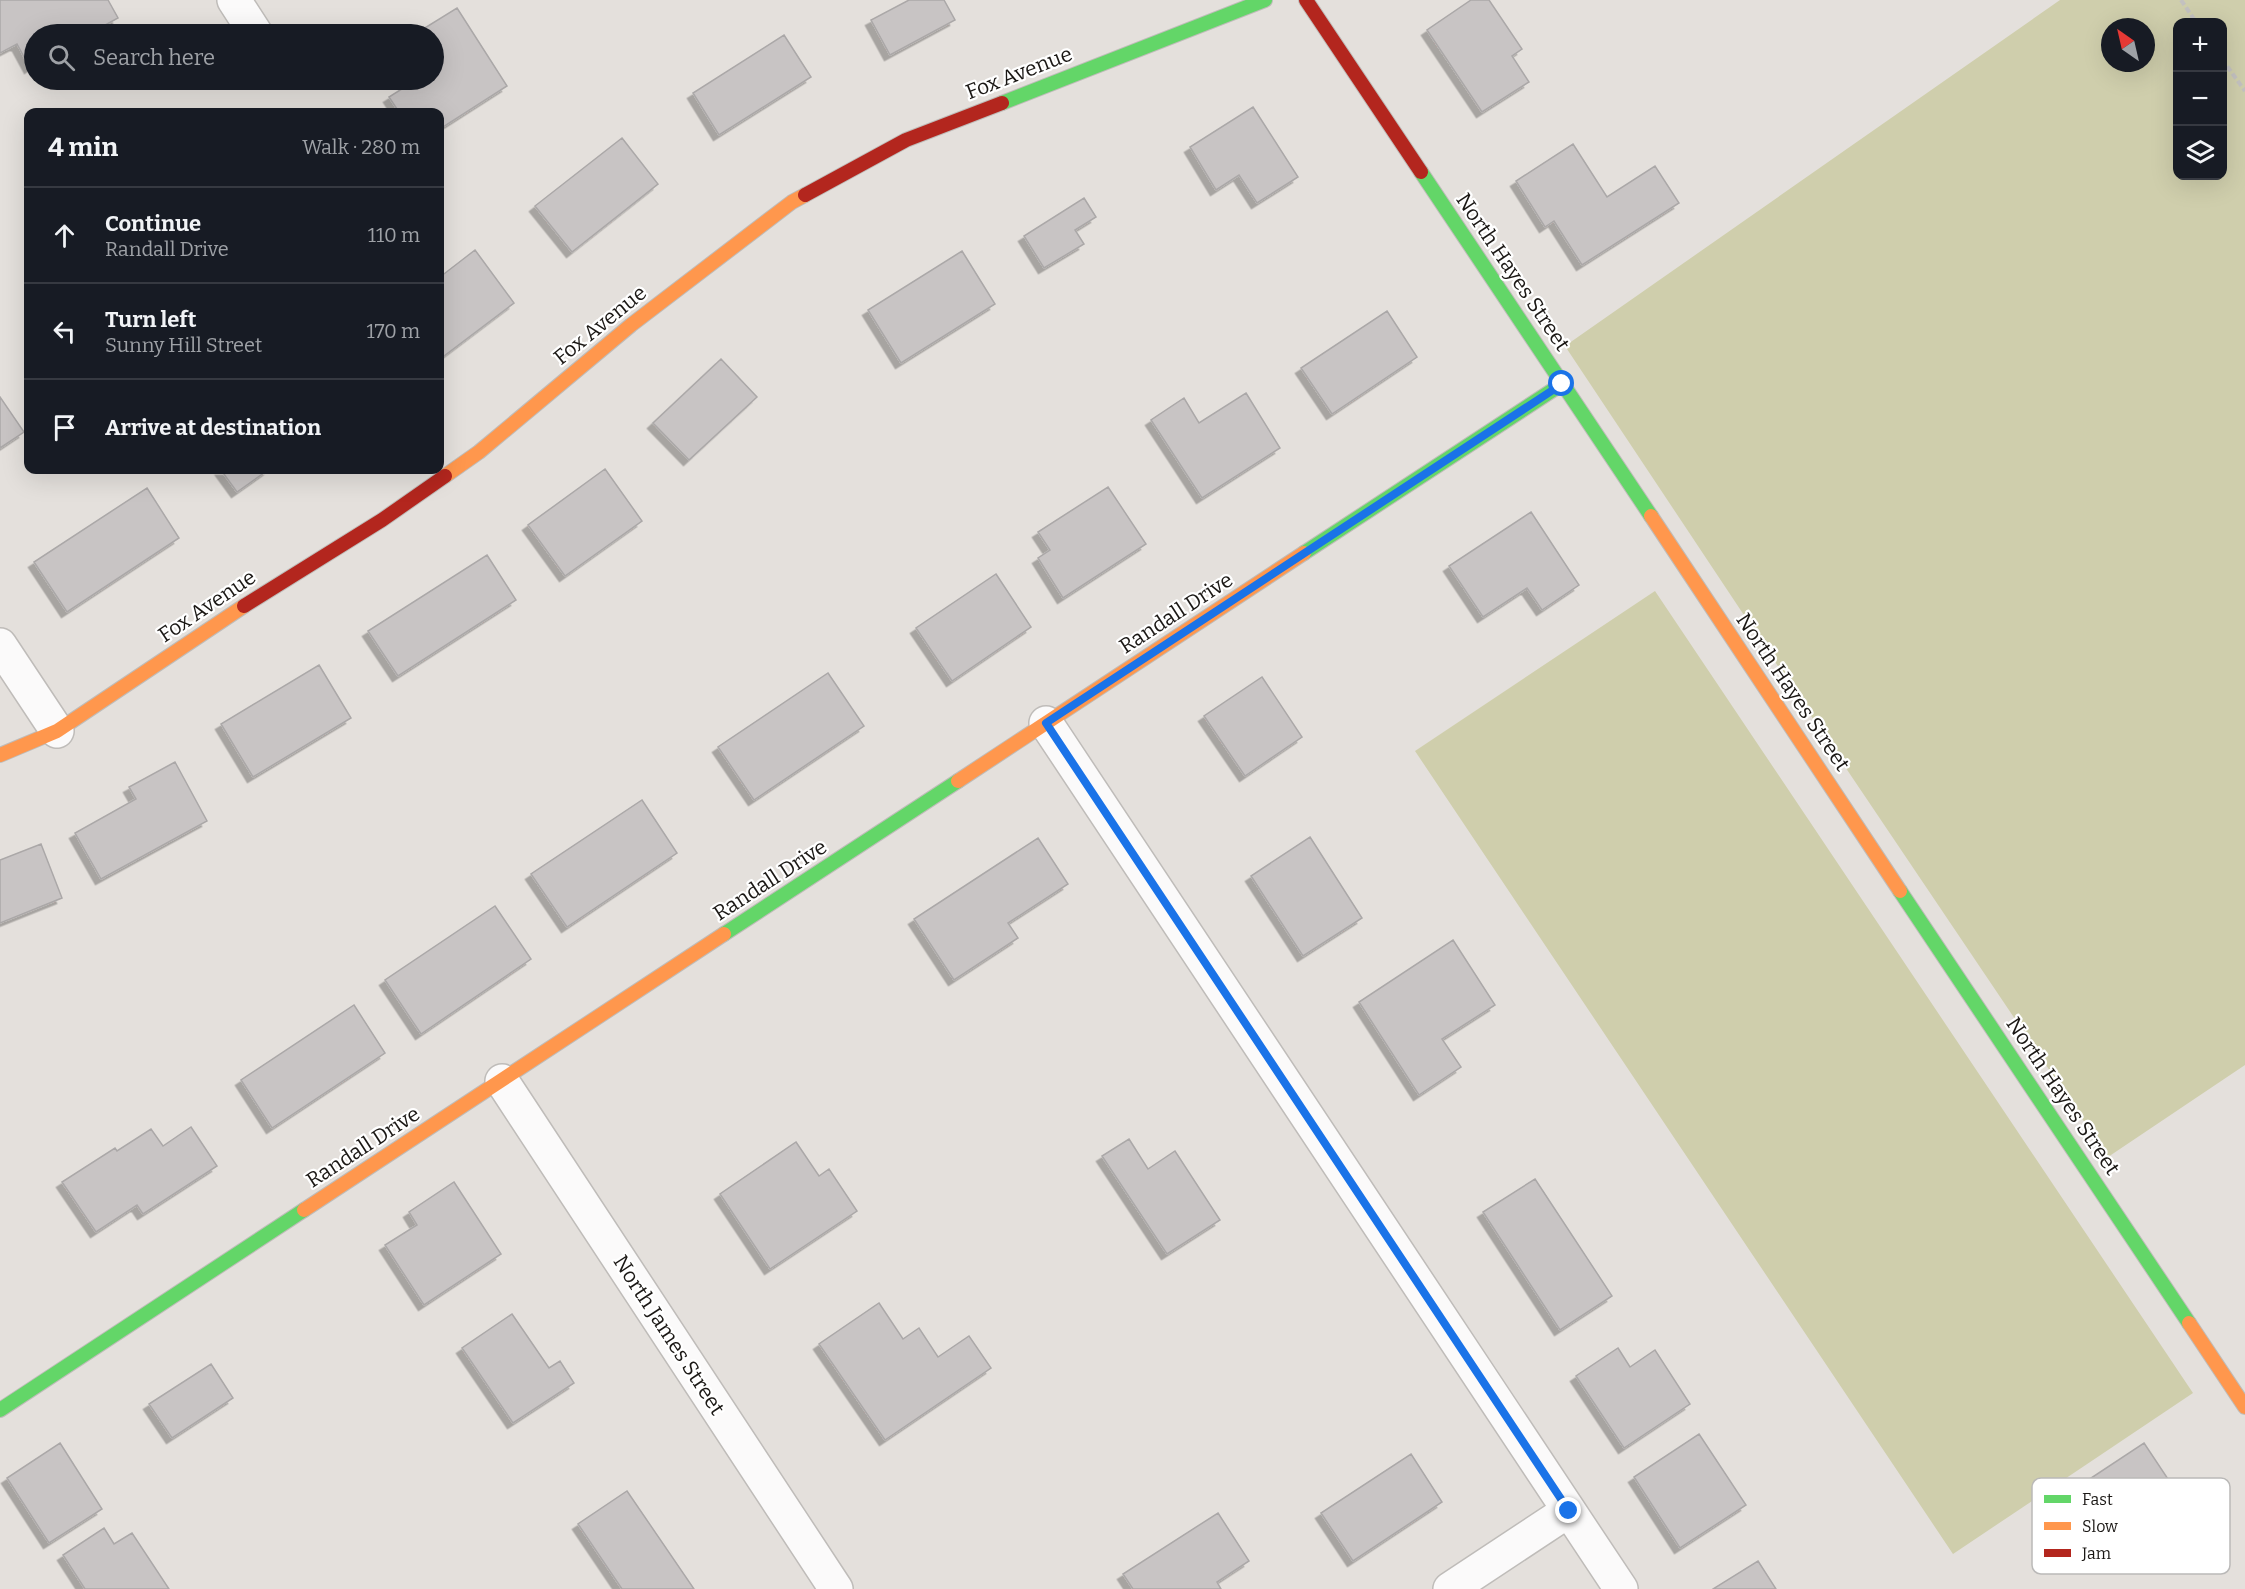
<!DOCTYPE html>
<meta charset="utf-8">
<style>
:root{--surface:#171b24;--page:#242831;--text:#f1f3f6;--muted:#9ea1a6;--line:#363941}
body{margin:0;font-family:Bitter,serif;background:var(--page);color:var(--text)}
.controls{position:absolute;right:18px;top:18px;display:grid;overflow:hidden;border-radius:12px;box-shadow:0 6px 24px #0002}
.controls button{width:54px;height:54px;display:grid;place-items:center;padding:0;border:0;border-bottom:2px solid var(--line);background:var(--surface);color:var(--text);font:30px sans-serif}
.compass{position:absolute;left:2101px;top:18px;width:54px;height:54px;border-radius:50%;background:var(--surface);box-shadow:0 6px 24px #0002;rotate:326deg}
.stop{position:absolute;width:18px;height:18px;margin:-14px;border:4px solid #1a73e8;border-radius:50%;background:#fff}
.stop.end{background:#1a73e8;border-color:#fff;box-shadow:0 2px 6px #0008}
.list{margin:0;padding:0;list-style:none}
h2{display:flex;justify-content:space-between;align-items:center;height:78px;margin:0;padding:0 24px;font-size:26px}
h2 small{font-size:20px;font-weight:400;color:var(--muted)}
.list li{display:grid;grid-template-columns:39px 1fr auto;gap:18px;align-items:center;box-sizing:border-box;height:96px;padding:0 24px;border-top:2px solid var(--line)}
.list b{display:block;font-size:22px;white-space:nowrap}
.list p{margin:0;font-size:20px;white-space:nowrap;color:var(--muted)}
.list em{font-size:20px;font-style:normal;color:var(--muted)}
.icon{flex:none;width:33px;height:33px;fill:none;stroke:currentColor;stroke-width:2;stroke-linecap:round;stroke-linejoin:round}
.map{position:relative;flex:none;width:2245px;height:1589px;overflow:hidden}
.search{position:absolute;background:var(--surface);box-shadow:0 6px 24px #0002;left:24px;top:24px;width:420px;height:66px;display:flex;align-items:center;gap:15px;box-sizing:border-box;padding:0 21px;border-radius:33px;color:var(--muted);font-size:22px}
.panel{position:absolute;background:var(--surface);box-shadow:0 6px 24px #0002;left:24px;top:108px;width:420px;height:366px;border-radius:12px}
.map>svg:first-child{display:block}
.green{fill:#cfceac;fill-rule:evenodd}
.building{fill:#c8c4c4;stroke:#aba8a8;stroke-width:1.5;filter:url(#shadow)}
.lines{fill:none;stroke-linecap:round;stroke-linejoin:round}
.street-casing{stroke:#bfbcb9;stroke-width:36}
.fast-casing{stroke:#bfbcb9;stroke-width:16}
.slow-casing{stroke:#bfbcb9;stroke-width:16}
.jam-casing{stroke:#bfbcb9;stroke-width:16}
.path{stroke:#c3c1c0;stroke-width:4;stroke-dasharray:6 3;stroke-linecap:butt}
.street{stroke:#fbfafa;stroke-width:33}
.fast{stroke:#63d668;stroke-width:14}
.slow{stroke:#ff974d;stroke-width:14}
.jam{stroke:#b3261e;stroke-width:14}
.route{stroke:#1a73e8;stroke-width:8}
.labels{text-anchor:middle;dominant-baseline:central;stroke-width:4.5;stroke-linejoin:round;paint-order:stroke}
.street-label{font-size:21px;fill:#1a1714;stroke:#fff}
.key{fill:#fff;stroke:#bab9b8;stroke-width:1.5}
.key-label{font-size:16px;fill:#1a1714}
</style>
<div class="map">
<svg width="2245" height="1589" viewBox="0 0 2245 1589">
<defs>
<filter id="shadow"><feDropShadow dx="-5.5" dy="5.5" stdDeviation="0" flood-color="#0004"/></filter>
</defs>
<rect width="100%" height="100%" fill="#e4e0dc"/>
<path class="green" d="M 2060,0 L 2245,0 L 2245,1065 L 2108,1157 L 1829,743 L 1565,346 ZM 2178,22 L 2222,22 L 2222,176 L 2178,176 ZM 2110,27 L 2146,27 L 2146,63 L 2110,63 Z
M 1655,591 L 2193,1393 L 1953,1554 L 1415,751 Z"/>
<path class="building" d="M 0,0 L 108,0 L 118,18 L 89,34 L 34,34 L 34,65 L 30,68 L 17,44 L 0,53 Z
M 909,0 L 944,0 L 955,20 L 890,55 L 871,20 Z
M 1471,0 L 1489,0 L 1522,49 L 1512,56 L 1529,82 L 1482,112 L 1427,30 Z
M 457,8 L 507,86 L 440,129 L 440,112 L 399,112 L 389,97 L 416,80 L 434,80 L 434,34 L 415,34 Z
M 784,35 L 811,77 L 719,135 L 693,93 Z
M 1253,107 L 1298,177 L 1257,203 L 1239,175 L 1216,190 L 1190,147 Z
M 622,138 L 658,184 L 572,252 L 535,206 Z
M 1573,144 L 1607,197 L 1655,166 L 1679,203 L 1582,265 L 1554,221 L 1545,227 L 1516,181 Z
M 1084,198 L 1096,217 L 1075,230 L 1084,244 L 1044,268 L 1024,236 Z
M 475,250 L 514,303 L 440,359 L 440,277 Z
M 962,251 L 995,304 L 901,363 L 868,310 Z
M 1387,311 L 1417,357 L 1332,414 L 1301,368 Z
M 721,359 L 757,397 L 689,460 L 653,423 Z
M 1246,393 L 1280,448 L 1202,498 L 1151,420 L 1184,398 L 1199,423 Z
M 0,397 L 24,432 L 0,448 Z
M 605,469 L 642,521 L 565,576 L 528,525 Z
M 221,470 L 268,470 L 237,492 Z
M 1108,487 L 1146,544 L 1063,598 L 1038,558 L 1050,550 L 1038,532 Z
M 147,488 L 179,538 L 67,612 L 34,562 Z
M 1531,512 L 1579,585 L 1542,610 L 1527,588 L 1483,617 L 1449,566 Z
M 487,555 L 516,600 L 398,676 L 368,631 Z
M 996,574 L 1031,627 L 952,681 L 916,628 Z
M 319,665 L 351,718 L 253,777 L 221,724 Z
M 828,673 L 864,726 L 754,800 L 718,747 Z
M 1262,677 L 1302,737 L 1245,776 L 1204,716 Z
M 175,762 L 207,821 L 101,879 L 75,833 L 136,799 L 129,787 Z
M 642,800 L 677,853 L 567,927 L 531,874 Z
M 1310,837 L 1362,918 L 1303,956 L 1251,876 Z
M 1038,838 L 1068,884 L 1008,923 L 1018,938 L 954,980 L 914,919 Z
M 41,844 L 62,898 L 0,923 L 0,860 Z
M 495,906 L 531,959 L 421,1034 L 385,980 Z
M 1453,940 L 1495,1005 L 1442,1039 L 1461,1067 L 1419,1095 L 1359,1002 Z
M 354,1005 L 385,1053 L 272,1128 L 241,1080 Z
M 191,1127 L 217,1166 L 143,1214 L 137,1205 L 96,1232 L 62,1182 L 115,1148 L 117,1151 L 151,1129 L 163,1146 Z
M 1129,1139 L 1148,1169 L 1175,1151 L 1220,1220 L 1167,1254 L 1102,1156 Z
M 796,1142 L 819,1176 L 829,1169 L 857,1211 L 770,1269 L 720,1194 Z
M 1535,1179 L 1612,1296 L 1560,1330 L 1483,1212 Z
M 454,1182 L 501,1254 L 424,1305 L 385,1245 L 417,1225 L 409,1212 Z
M 879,1303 L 903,1339 L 919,1328 L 938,1357 L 969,1336 L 991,1368 L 885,1440 L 819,1344 Z
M 512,1314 L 549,1368 L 560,1361 L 574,1383 L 513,1423 L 462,1348 Z
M 1618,1348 L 1630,1367 L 1655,1350 L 1690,1404 L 1624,1448 L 1576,1376 Z
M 211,1364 L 233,1398 L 172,1438 L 149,1404 Z
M 1699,1434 L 1746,1505 L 1680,1548 L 1634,1477 Z
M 60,1443 L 102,1509 L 49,1543 L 7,1478 Z
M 2144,1443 L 2168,1479 L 2106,1520 L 2082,1484 Z
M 1411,1454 L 1442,1502 L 1353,1561 L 1321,1513 Z
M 627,1491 L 694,1589 L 622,1589 L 578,1524 Z
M 1218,1513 L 1249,1561 L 1217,1582 L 1221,1589 L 1133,1589 L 1123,1574 Z
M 104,1528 L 114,1544 L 132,1533 L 169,1589 L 85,1589 L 63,1555 Z
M 1758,1561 L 1776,1589 L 1713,1589 Z"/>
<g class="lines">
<defs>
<path id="street" d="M 234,0 L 256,34
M 0,645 L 57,731
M 1046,723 L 1621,1589
M 502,1081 L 836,1589
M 1450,1589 L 1568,1511"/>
<path id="fast" d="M 1002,103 L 1265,0
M 1421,172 L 1651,516
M 1304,553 L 1562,384
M 1900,891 L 2189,1323
M 724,934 L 958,781
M 0,1410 L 304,1210"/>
<path id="slow" d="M 445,476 L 479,452 L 631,325 L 792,202 L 805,195
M 1651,516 L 1900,891
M 0,755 L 57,731 L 244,606
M 958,781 L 1304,553
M 304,1210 L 724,934
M 2189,1323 L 2245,1407"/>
<path id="jam" d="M 1306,0 L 1421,172
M 805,195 L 906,140 L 1002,103
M 244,606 L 382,520 L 445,476"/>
</defs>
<use href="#street" class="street-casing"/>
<use href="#fast" class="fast-casing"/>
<use href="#slow" class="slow-casing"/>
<use href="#jam" class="jam-casing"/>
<path class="path" d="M 2181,0 L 2196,22
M 2222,59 L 2245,91"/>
<use href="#street" class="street"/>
<use href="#fast" class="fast"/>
<use href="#slow" class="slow"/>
<use href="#jam" class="jam"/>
</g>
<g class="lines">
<path class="route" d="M 1562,384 L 1046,723 L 1569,1511"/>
</g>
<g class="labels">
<g class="street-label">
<text transform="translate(1019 73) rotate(-21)">Fox Avenue</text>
<text transform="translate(1513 272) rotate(56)">North Hayes Street</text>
<text transform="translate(600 325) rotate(-39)">Fox Avenue</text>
<text transform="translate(207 606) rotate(-34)">Fox Avenue</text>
<text transform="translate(1176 613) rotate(-33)">Randall Drive</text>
<text transform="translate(1793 692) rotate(56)">North Hayes Street</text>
<text transform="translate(770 880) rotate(-33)">Randall Drive</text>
<text transform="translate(2063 1096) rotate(56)">North Hayes Street</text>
<text transform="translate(363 1147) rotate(-33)">Randall Drive</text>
<text transform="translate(669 1335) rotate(57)">North James Street</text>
</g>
</g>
<rect x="2032" y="1478" width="198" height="96" rx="9" class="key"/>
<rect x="2044" y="1495" width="27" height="8" fill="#63d668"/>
<rect x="2044" y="1522" width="27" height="8" fill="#ff974d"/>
<rect x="2044" y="1549" width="27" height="8" fill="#b3261e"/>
<g class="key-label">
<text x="2082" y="1505">Fast</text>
<text x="2082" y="1532">Slow</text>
<text x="2082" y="1559">Jam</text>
</g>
</svg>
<div class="controls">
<button>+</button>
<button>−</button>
<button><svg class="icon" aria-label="layers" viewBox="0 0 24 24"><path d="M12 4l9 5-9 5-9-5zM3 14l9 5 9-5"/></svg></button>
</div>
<svg class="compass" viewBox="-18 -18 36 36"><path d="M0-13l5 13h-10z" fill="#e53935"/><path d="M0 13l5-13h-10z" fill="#9ea1a6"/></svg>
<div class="stop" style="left:1562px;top:384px"></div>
<div class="stop end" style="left:1569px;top:1511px"></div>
<div class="search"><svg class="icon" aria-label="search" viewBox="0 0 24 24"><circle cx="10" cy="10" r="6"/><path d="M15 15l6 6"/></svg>Search here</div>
<section class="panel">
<h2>4 min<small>Walk · 280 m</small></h2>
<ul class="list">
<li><svg class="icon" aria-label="ahead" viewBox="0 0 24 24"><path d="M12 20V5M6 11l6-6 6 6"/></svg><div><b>Continue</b><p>Randall Drive</p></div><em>110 m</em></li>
<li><svg class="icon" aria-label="left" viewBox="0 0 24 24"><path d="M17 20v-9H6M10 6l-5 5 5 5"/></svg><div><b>Turn left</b><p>Sunny Hill Street</p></div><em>170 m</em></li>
<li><svg class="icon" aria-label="arrive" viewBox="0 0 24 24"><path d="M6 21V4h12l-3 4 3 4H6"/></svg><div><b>Arrive at destination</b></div></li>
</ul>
</section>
</div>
